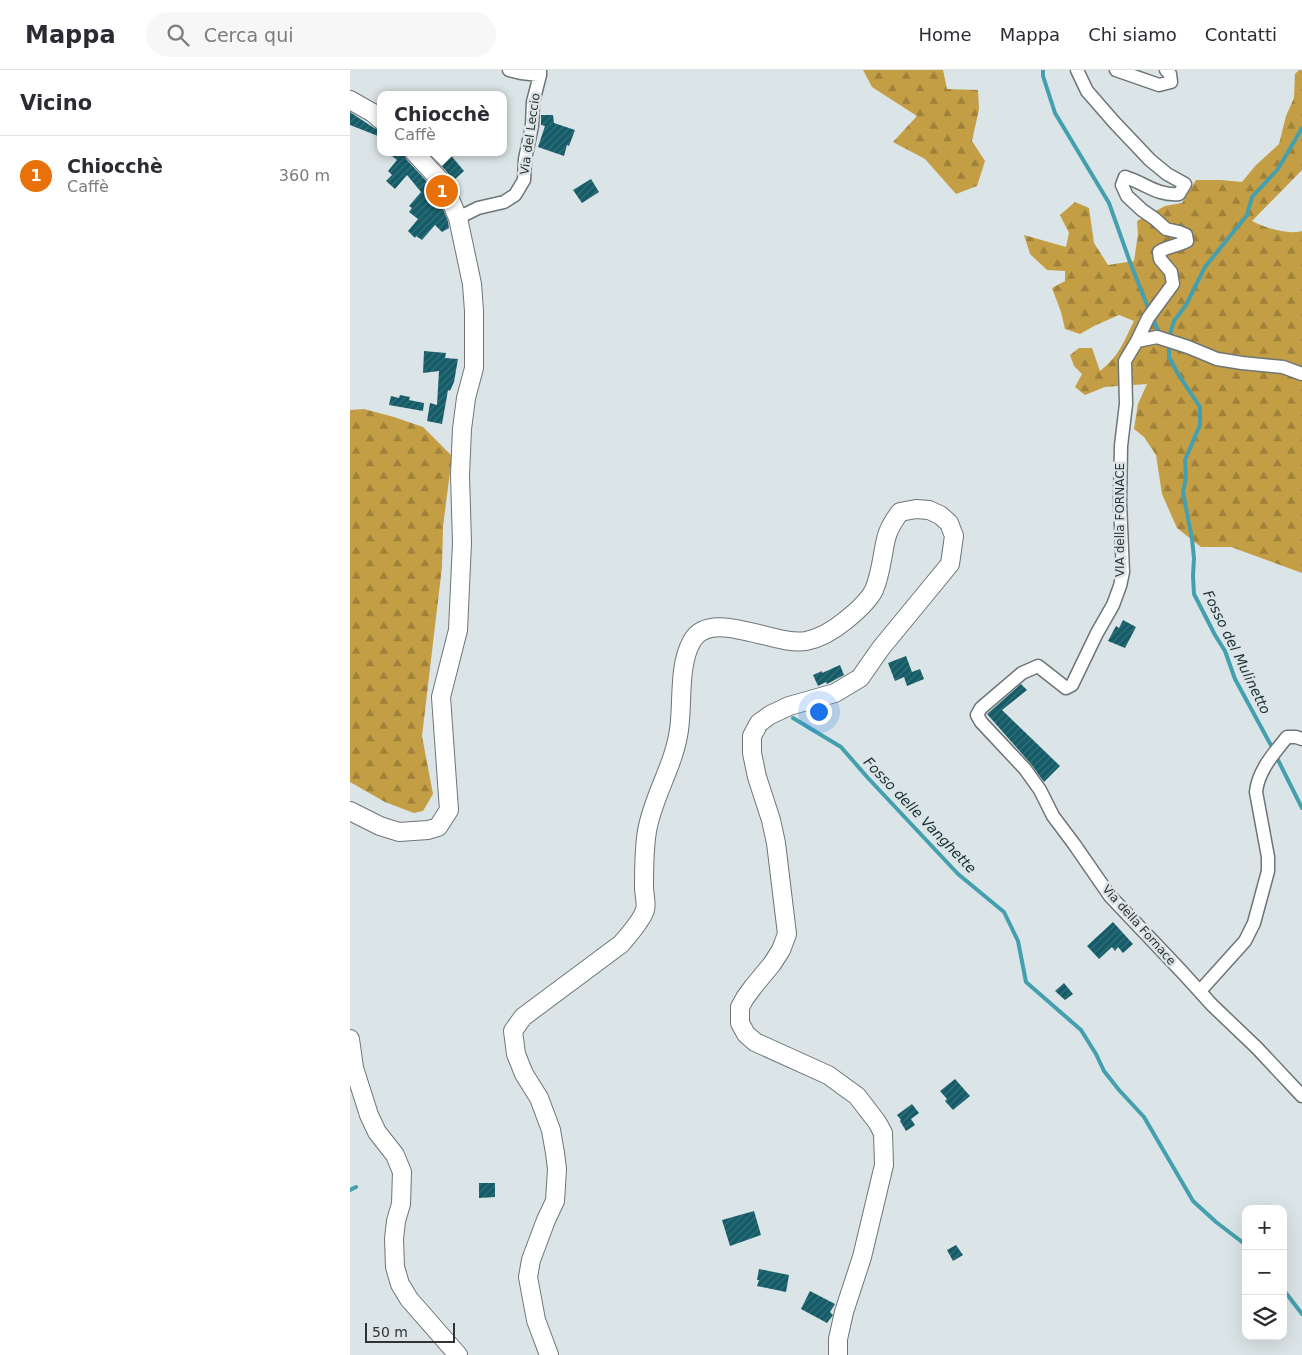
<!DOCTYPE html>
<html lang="it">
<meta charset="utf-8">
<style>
:root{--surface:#fff;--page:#f7f7f7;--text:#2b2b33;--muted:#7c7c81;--line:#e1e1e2;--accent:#ea580c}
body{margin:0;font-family:"DejaVu Sans",sans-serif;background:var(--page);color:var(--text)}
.controls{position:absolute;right:15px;bottom:15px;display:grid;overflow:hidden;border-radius:10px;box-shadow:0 5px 20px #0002}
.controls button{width:45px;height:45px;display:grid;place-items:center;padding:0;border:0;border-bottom:1px solid var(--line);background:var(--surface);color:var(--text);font:25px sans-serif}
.scale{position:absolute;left:15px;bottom:12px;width:90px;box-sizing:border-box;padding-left:5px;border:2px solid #303334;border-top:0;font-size:14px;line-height:18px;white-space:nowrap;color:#303334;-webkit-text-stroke:4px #dbe4e6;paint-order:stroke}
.you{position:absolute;left:468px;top:641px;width:18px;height:18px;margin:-12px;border:4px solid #fff;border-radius:50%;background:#1a73e8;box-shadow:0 0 0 8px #1a73e833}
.badge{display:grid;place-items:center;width:32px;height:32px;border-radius:50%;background:var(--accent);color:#fff;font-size:16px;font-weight:700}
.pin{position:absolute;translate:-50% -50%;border:2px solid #fff;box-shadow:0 1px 5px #0006}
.popup{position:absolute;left:27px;top:21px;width:130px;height:65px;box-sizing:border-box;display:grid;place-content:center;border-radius:10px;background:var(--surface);filter:drop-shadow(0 1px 4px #0005);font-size:16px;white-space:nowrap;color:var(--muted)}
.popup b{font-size:19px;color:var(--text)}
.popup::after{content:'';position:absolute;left:50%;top:100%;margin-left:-10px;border:10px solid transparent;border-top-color:var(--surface)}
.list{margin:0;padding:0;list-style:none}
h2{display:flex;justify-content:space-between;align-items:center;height:65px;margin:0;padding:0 20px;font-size:21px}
h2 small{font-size:16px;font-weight:400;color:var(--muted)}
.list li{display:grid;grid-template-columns:32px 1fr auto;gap:15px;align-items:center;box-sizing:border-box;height:80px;padding:0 20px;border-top:1px solid var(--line)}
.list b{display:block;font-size:19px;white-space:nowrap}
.list p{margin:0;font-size:16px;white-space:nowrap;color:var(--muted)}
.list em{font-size:16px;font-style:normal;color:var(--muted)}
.icon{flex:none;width:28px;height:28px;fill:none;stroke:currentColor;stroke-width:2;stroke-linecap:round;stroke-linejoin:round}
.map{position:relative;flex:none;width:952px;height:1285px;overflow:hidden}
header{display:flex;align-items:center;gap:30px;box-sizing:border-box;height:70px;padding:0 25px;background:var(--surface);border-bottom:1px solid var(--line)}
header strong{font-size:24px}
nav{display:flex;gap:28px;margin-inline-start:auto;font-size:18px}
.search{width:350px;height:45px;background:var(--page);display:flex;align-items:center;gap:12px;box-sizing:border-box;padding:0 18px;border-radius:28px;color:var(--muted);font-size:19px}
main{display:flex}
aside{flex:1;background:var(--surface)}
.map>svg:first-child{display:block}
.forest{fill:url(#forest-firs)}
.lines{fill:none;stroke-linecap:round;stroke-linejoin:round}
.stream{stroke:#44a0af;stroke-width:4}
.building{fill:url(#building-hatch)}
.minor-casing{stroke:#6d7577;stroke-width:15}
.secondary-casing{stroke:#6d7577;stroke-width:20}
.minor{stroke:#fff;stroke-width:12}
.secondary{stroke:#fff;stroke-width:18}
.labels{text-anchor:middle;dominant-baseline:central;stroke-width:5;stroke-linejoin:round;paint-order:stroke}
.street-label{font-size:12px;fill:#303334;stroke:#dbe4e6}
.water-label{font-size:14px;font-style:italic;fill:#192f33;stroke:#dbe4e6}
</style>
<header>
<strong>Mappa</strong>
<div class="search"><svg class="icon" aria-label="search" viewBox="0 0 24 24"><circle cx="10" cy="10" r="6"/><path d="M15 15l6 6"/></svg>Cerca qui</div>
<nav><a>Home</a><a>Mappa</a><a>Chi siamo</a><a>Contatti</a></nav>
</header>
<main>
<aside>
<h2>Vicino<small></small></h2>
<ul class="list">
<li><span class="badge" style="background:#e8710a">1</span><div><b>Chiocchè</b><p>Caffè</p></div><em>360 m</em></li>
</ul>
</aside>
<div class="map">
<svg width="952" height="1285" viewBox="0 0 952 1285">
<defs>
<pattern id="forest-firs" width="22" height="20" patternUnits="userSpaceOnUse" patternTransform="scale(1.25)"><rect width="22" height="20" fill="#c49e45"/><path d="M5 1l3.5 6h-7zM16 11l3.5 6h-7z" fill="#a0813a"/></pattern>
<pattern id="building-hatch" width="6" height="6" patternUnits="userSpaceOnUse" patternTransform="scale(1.25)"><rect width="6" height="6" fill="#145c68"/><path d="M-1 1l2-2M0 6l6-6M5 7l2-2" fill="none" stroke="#37707a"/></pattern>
</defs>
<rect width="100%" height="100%" fill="#dbe4e6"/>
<path class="forest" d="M 513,0 L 593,0 L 597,19 L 628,20 L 629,39 L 622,71 L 635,91 L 627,116 L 606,124 L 575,89 L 543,72 L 567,46 L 522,17 Z
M 949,0 L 952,0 L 952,100 L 902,151 C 916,158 936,165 952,161 L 952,503 L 881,477 L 851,477 L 827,458 L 812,424 L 806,385 L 794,367 L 784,359 L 788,334 L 797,314 L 755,317 L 735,325 L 725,317 L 732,304 L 724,296 L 720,285 L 729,278 L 742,278 L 750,301 C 770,285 773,273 784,251 L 769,245 L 744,256 L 730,264 L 715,259 L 711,242 L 702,218 L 715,211 L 715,201 L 697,200 L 680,184 L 674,165 L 716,177 L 719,163 L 710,145 L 725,132 L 739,138 L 744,173 L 758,195 L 784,191 L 788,164 L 787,151 L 815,136 L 832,133 L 846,110 L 871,110 L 892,112 L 905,96 L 929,74 L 936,46 L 944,28 L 945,4 Z
M 14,339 L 44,347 L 73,357 L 102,386 L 93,457 L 92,497 L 72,666 L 83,724 L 73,741 L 64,743 L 35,732 L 0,712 L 0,340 Z"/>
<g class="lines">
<path class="stream" d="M 693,0 L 693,6 L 705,43 L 759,133 L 780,192 L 799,240
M 802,246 L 808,260 L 811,264
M 443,648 L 491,677 L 518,708 L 608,804 L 654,842 L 668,871 L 676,912 L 731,960 L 746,984 L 754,1001 L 769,1020 L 794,1047 L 843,1131 L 866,1152 L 896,1175
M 923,679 L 885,609 L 875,581 L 865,565 L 844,524 L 843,506 L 844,488 L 842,469 L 833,422 L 836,408 L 835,390 L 850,355 L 850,337 L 828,304 L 819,287 L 819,274 L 820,264 L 824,251 L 836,235 L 855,197 L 897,145 L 902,127 L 928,99 L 952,58
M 926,686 L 952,738
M 0,1120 L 6,1117
M 933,1219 L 952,1244"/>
</g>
<path class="building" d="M 0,42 L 24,58 L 30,60 L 28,66 L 0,55 Z
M 191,45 L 203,45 L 204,53 L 225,60 L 219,76 L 217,75 L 214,86 L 188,77 L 195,56 L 191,55 Z
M 37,82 L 54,82 L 56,89 L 81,116 L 87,125 L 98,151 L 99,158 L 92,162 L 85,155 L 72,170 L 66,166 L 65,168 L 58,161 L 68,149 L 59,142 L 62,138 L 59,136 L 71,122 L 57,105 L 45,119 L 36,111 L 42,105 L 38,101 L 47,90 Z
M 79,82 L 98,82 L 114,101 L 103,111 L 97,102 Z
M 241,109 L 249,122 L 232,133 L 223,120 Z
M 74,281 L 96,283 L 95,288 L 108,289 L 104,312 L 100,321 L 98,320 L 92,354 L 77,351 L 80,333 L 87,335 L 89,301 L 73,303 Z
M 50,325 L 60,327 L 59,330 L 74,333 L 73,341 L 39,335 L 41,326 L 49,328 Z
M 773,550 L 786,557 L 775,578 L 758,571 L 766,556 L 769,558 Z
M 556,586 L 562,602 L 570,599 L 574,609 L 557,616 L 554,607 L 545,611 L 538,593 Z
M 490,595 L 494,605 L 477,614 L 476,612 L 468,616 L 463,605 L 472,601 L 472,603 Z
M 671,614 L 677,620 L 652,640 L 710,696 L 694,712 L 681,694 L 637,644 Z
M 763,852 L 783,874 L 773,883 L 768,877 L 765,881 L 762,877 L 749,889 L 737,876 Z
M 714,913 L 723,924 L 715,930 L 705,921 Z
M 605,1009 L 620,1026 L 603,1040 L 595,1031 L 597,1029 L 590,1021 Z
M 562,1034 L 569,1043 L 561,1049 L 565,1055 L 556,1061 L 550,1051 L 551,1050 L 547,1045 Z
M 129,1113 L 145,1113 L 145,1127 L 129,1128 Z
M 404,1141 L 411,1165 L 380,1176 L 372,1150 Z
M 606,1175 L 613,1185 L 603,1191 L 597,1180 Z
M 409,1199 L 439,1205 L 436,1222 L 407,1216 L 409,1210 L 407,1210 Z
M 460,1221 L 485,1234 L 480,1242 L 483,1245 L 477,1253 L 451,1239 Z"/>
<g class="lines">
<defs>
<path id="minor" d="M 159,0 L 171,3 L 190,5
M 727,0 L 737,21 L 764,52 L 800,90 L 817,104 L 835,114 L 829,124 C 807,126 795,113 775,107 L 772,115 L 777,126 L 792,140 L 805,149 L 816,159 L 829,162 L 836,165 L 837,171 C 828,176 817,176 809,182 L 810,189 L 821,202 L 823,214 L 798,248 L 787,271 L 775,291 L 776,334 L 771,376 L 770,432 L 773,502 L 770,516 L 763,535 L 747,563 L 722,615 L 716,618 L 688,596 L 672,603 L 631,638 L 627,645 L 631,652 L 675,699 L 690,720 L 703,746 L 724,774 L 760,826 L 833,903 L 862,935 L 907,978 L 952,1026
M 766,0 L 809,15 L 821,12 L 820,4 L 816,0
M 108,148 L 128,138 L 154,132 L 165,125 L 174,110 L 175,89 L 182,56 L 183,32 L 190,5 L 190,0
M 787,271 L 807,267 L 838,277 L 867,289 L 892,293 L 933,297 L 952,304
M 850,921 L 895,871 L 904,853 L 918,801 L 918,787 L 906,722 C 908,701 924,683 937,667 L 946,667 L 952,669"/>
<path id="secondary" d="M 0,30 L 23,43 L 31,50
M 0,741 L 30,756 L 49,762 L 78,760 L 88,757 L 99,740 L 91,627 L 108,560 L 112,473 L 110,405 L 112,359 L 116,328 L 124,298 L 124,241 L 122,214 L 108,148 L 96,120 L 89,109 L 64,82
M 0,969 L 4,998 L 19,1045 L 27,1062 L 45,1085 L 52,1102 L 51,1134 L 46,1151 L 44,1169 L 45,1197 L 50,1214 L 59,1229 L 108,1285
M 199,1285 L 186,1250 L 178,1207 L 181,1190 L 196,1150 L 205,1131 L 207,1099 L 205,1083 L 201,1060 L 189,1028 L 174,1004 L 166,984 L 163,961 L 173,947 L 271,874 C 278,866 292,850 295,840 C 297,834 294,824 294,817 C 294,799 294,779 297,761 C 303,726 324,696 329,660 C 333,633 328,595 342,571 C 360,537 426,577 456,571 C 471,568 484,560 496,550 C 506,542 518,532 524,520 C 531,504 532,486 536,469 C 538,459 544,450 550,442 L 566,439 L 579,440 L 590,445 L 599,453 L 604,466 L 600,494 L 531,578 L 510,608 L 485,623 L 439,636 L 420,645 L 409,653 L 402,666 L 402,683 L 407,707 L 421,750 L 426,773 L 437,864 L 431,880 L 422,894 L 403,917 L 395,928 L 390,937 L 390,953 L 396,964 L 405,972 L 478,1005 L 507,1026 L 527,1052 L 533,1063 L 534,1095 L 512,1187 L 494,1242 L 488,1269 L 488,1285"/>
</defs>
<use href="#minor" class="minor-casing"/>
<use href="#secondary" class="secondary-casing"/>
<use href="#minor" class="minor"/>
<use href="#secondary" class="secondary"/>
</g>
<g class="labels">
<g class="street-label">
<text transform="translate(180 64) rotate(-82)">Via del Leccio</text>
<text transform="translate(770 450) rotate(-90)">VIA della FORNACE</text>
<text transform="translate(789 855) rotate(48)">Via della Fornace</text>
</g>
<g class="water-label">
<text transform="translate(887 582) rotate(64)">Fosso del Mulinetto</text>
<text transform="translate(570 745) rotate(46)">Fosso delle Vanghette</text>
</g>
</g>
</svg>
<div class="controls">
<button>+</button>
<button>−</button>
<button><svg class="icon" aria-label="layers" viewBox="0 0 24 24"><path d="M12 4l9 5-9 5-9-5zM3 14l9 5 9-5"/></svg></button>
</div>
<div class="scale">50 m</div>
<div class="you"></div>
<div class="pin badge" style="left:92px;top:121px;background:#e8710a">1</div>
<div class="popup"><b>Chiocchè</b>Caffè</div>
</div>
</main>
